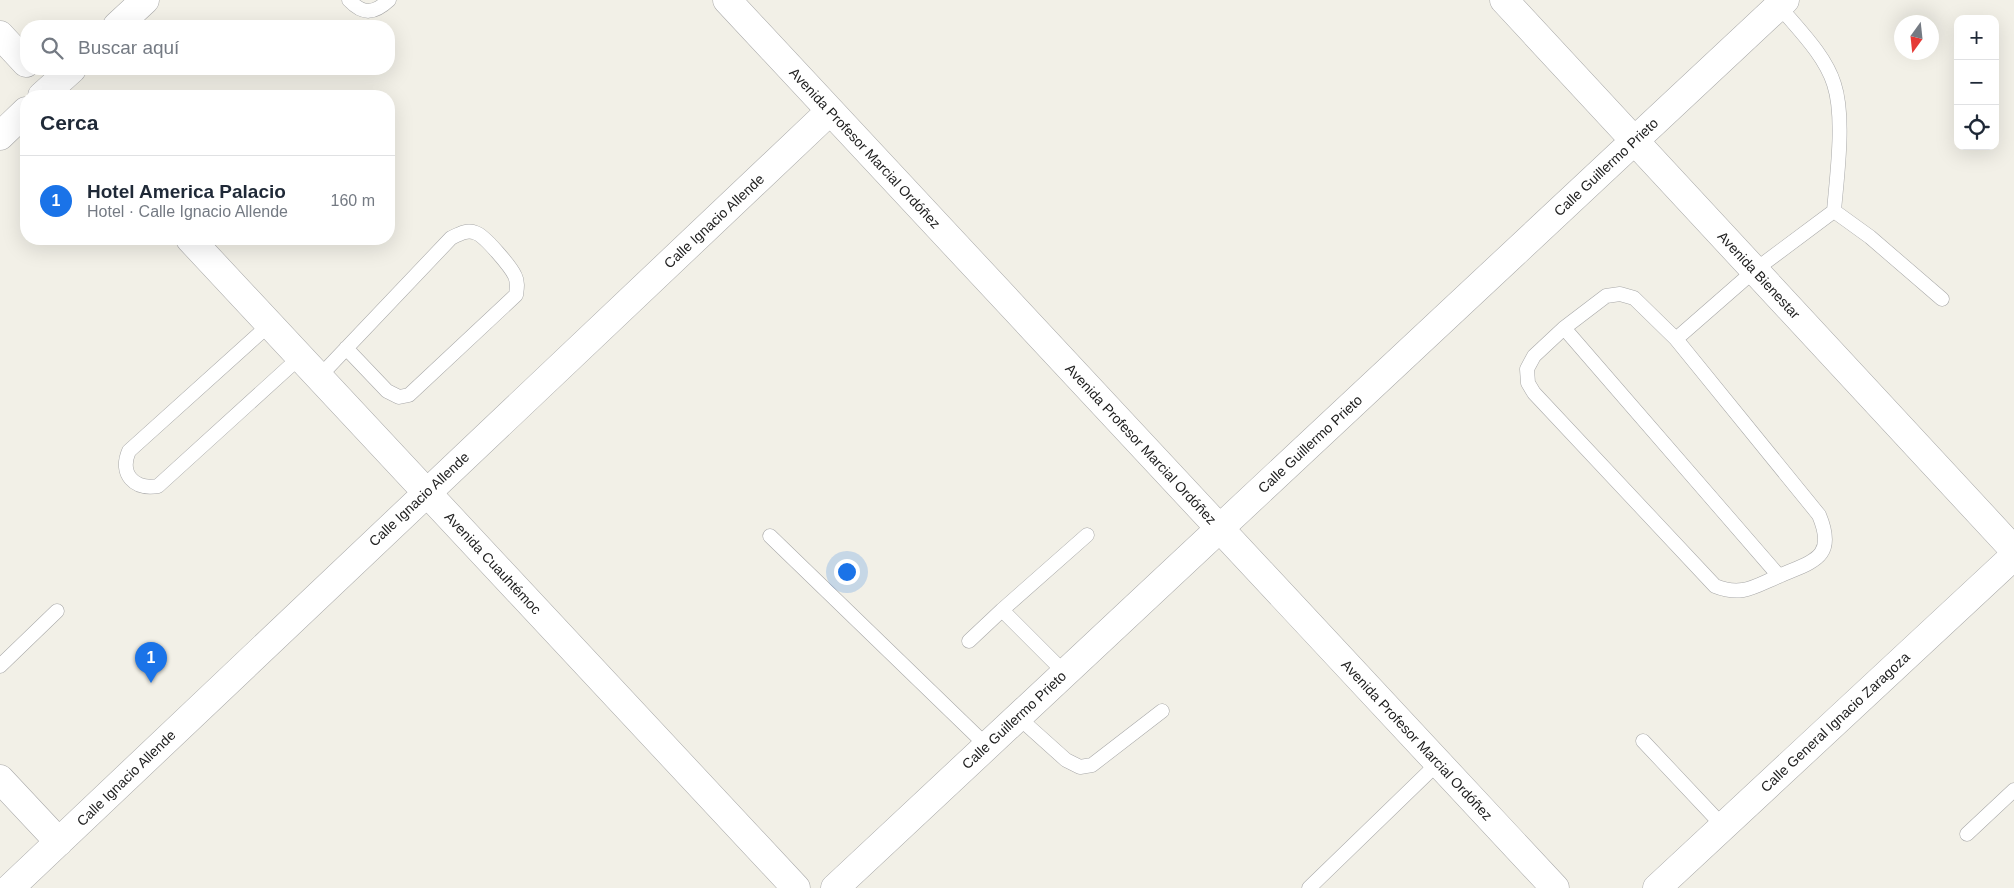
<!DOCTYPE html>
<html lang="es">
<meta charset="utf-8">
<style>
:root{--surface:#fff;--page:#f6f6f7;--text:#1f2937;--muted:#747a83;--line:#e0e1e3;--accent:#1a73e8}
body{margin:0;font-family:Helvetica,sans-serif;background:var(--page);color:var(--text)}
.controls{position:absolute;right:15px;top:15px;display:grid;overflow:hidden;border-radius:10px;box-shadow:0 5px 20px #0002}
.controls button{width:45px;height:45px;display:grid;place-items:center;padding:0;border:0;border-bottom:1px solid var(--line);background:var(--surface);color:var(--text);font:25px sans-serif}
.compass{position:absolute;left:1894px;top:15px;width:45px;height:45px;border-radius:50%;background:var(--surface);box-shadow:0 5px 20px #0002;rotate:195deg}
.you{position:absolute;left:846px;top:571px;width:18px;height:18px;margin:-12px;border:4px solid #fff;border-radius:50%;background:#1a73e8;box-shadow:0 0 0 8px #1a73e833}
.badge{display:grid;place-items:center;width:32px;height:32px;border-radius:50%;background:var(--accent);color:#fff;font-size:16px;font-weight:700}
.pin{position:absolute;translate:-50% -41px;filter:drop-shadow(0 1px 2px #0008)}
.pin::after{content:'';position:absolute;top:26px;width:18px;height:15px;background:inherit;clip-path:polygon(0 0,100% 0,50% 100%)}
.list{margin:0;padding:0;list-style:none}
h2{display:flex;justify-content:space-between;align-items:center;height:65px;margin:0;padding:0 20px;font-size:21px}
h2 small{font-size:16px;font-weight:400;color:var(--muted)}
.list li{display:grid;grid-template-columns:32px 1fr auto;gap:15px;align-items:center;box-sizing:border-box;height:90px;padding:0 20px;border-top:1px solid var(--line)}
.list b{display:block;font-size:19px;white-space:nowrap}
.list p{margin:0;font-size:16px;white-space:nowrap;color:var(--muted)}
.list em{font-size:16px;font-style:normal;color:var(--muted)}
.icon{flex:none;width:28px;height:28px;fill:none;stroke:currentColor;stroke-width:2;stroke-linecap:round;stroke-linejoin:round}
.map{position:relative;flex:none;width:2014px;height:888px;overflow:hidden}
.search{position:absolute;background:var(--surface);box-shadow:0 5px 20px #0002;left:20px;top:20px;width:375px;height:55px;display:flex;align-items:center;gap:12px;box-sizing:border-box;padding:0 18px;border-radius:20px;color:var(--muted);font-size:19px}
.panel{position:absolute;background:var(--surface);box-shadow:0 5px 20px #0002;left:20px;top:90px;width:375px;height:155px;border-radius:20px}
.map>svg:first-child{display:block}
.lines{fill:none;stroke-linecap:round;stroke-linejoin:round}
.service-casing{stroke:#a8a8a8;stroke-width:15}
.minor-casing{stroke:#a8a8a8;stroke-width:29}
.service{stroke:#fff;stroke-width:14}
.minor{stroke:#fff;stroke-width:28}
.labels{text-anchor:middle;dominant-baseline:central;stroke-width:5;stroke-linejoin:round;paint-order:stroke}
.street-label{font-size:14px;fill:#212121;stroke:#fff}
</style>
<div class="map">
<svg width="2014" height="888" viewBox="0 0 2014 888">
<rect width="100%" height="100%" fill="#f2f0e7"/>
<g class="lines">
<defs>
<path id="service" d="M 349,0 C 363,15 374,14 389,0
M 1779,6 C 1798,29 1825,55 1834,84 C 1845,117 1837,175 1834,211
M 270,324 L 129,451 C 119,474 134,490 158,486 L 300,357
M 1564,328 L 1779,576 C 1813,561 1837,558 1819,515 L 1676,339 L 1634,298 L 1620,294 L 1606,296 L 1564,328 L 1534,356 L 1527,369 L 1528,383 L 1534,393 L 1715,586 C 1742,597 1755,586 1779,576
M 1676,339 L 1755,270 L 1834,211 L 1870,237 L 1942,299
M 319,377 L 451,238 C 459,234 467,229 476,233 C 485,236 511,267 515,276 C 518,282 517,288 516,295 L 409,395 L 399,397 L 387,391 L 346,348
M 770,536 L 987,746
M 969,641 L 1002,610
M 0,666 L 57,611
M 1065,673 L 1002,610 L 1087,535
M 1018,717 L 1066,760 L 1080,767 L 1092,765 L 1162,711
M 1643,741 L 1723,826
M 1967,834 L 2014,790
M 1309,888 L 1438,763"/>
<path id="minor" d="M 727,0 L 1555,888
M 1504,0 L 2014,550
M 117,26 L 145,0
M 0,35 L 26,63
M 42,96 L 72,69
M 0,136 L 26,111
M 190,239 L 796,888
M 0,779 L 59,842
M 10,888 L 830,111
M 835,888 L 1785,0
M 1657,888 L 2014,556"/>
</defs>
<use href="#service" class="service-casing"/>
<use href="#minor" class="minor-casing"/>
<use href="#service" class="service"/>
<use href="#minor" class="minor"/>
</g>
<g class="labels">
<g class="street-label">
<text transform="translate(865 148) rotate(47)">Avenida Profesor Marcial Ordóñez</text>
<text transform="translate(1606 167) rotate(-43)">Calle Guillermo Prieto</text>
<text transform="translate(714 221) rotate(-43)">Calle Ignacio Allende</text>
<text transform="translate(1759 275) rotate(47)">Avenida Bienestar</text>
<text transform="translate(1141 444) rotate(47)">Avenida Profesor Marcial Ordóñez</text>
<text transform="translate(1310 444) rotate(-43)">Calle Guillermo Prieto</text>
<text transform="translate(419 499) rotate(-43)">Calle Ignacio Allende</text>
<text transform="translate(493 563) rotate(47)">Avenida Cuauhtémoc</text>
<text transform="translate(1014 720) rotate(-43)">Calle Guillermo Prieto</text>
<text transform="translate(1835 722) rotate(-43)">Calle General Ignacio Zaragoza</text>
<text transform="translate(1417 740) rotate(47)">Avenida Profesor Marcial Ordóñez</text>
<text transform="translate(126 778) rotate(-44)">Calle Ignacio Allende</text>
</g>
</g>
</svg>
<div class="controls">
<button>+</button>
<button>−</button>
<button><svg class="icon" aria-label="locate" viewBox="0 0 24 24"><circle cx="12" cy="12" r="6"/><path d="M12 2v4M12 18v4M2 12h4M18 12h4"/></svg></button>
</div>
<svg class="compass" viewBox="-18 -18 36 36"><path d="M0-13l5 13h-10z" fill="#e53935"/><path d="M0 13l5-13h-10z" fill="#747a83"/></svg>
<div class="you"></div>
<div class="pin badge" style="left:151px;top:683px">1</div>
<div class="search"><svg class="icon" aria-label="search" viewBox="0 0 24 24"><circle cx="10" cy="10" r="6"/><path d="M15 15l6 6"/></svg>Buscar aquí</div>
<section class="panel">
<h2>Cerca<small></small></h2>
<ul class="list">
<li><span class="badge">1</span><div><b>Hotel America Palacio</b><p>Hotel · Calle Ignacio Allende</p></div><em>160 m</em></li>
</ul>
</section>
</div>
